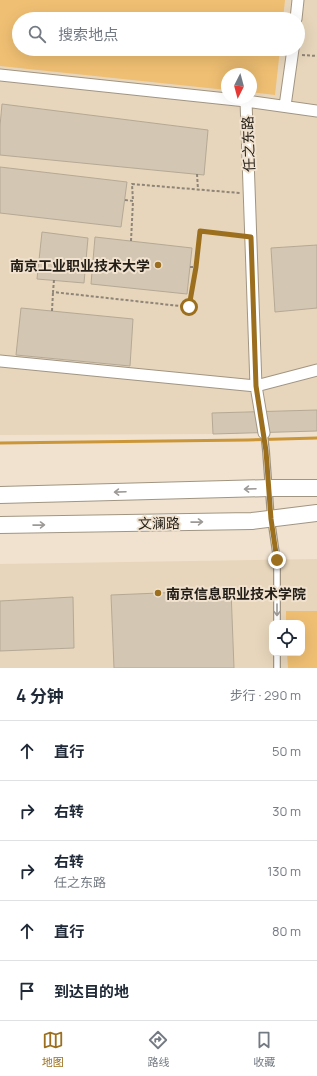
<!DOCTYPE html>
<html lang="zh">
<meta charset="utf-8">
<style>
:root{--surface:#fff;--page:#f2f2f3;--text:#1f2937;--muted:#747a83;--line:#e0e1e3;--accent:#9b6f1e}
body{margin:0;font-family:Manrope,"Noto Sans SC",sans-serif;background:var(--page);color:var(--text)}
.controls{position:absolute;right:12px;bottom:12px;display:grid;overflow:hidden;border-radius:8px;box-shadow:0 4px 16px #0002}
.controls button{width:36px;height:36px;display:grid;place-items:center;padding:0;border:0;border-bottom:1px solid var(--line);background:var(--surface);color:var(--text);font:20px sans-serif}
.compass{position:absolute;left:221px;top:68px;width:36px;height:36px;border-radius:50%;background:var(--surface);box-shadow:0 4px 16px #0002;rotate:186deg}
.stop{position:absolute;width:12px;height:12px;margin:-9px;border:3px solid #9b6f1e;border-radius:50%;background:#fff}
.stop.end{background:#9b6f1e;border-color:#fff;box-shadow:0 1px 4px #0008}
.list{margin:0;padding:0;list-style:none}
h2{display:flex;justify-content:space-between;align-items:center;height:52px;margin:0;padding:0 16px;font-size:17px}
h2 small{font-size:13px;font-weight:400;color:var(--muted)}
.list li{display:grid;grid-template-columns:26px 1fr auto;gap:12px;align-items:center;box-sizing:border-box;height:60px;padding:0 16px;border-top:1px solid var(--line)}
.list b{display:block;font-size:15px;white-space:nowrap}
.list p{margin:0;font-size:13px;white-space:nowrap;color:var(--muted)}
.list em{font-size:13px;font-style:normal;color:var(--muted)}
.icon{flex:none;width:22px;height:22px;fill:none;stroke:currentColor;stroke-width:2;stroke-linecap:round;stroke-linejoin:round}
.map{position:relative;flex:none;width:317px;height:668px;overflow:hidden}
.search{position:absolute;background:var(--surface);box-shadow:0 4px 16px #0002;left:12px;right:12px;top:12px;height:44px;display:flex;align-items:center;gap:10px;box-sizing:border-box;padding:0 14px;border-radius:22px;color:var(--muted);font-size:15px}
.sheet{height:352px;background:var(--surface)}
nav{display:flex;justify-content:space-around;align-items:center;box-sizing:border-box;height:56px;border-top:1px solid var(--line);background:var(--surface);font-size:11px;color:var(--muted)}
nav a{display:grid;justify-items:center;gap:2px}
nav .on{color:var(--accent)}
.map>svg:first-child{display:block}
.built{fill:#e7d6bb;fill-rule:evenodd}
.green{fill:#efbf73}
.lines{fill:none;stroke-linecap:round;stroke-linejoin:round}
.stream{stroke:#cb9638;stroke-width:3}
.building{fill:#d3c6b3;stroke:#b5a996}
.lane-casing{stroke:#a19582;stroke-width:8}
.street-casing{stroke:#a19582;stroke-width:13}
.secondary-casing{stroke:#a19582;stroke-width:18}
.path{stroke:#8e8477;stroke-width:2;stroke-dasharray:3 2;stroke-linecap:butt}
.lane{stroke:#fff;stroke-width:5.5}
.street{stroke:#fff;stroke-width:11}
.secondary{stroke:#fff;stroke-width:16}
.oneway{stroke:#9c9996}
.route{stroke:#9b6f1e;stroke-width:5}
.poi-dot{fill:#9b6f1e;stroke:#f0e2cf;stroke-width:1.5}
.labels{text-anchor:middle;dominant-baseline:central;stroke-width:4;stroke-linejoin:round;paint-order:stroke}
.street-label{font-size:14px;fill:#221d16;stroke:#f0e2cf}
.poi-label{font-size:14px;font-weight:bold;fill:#221d16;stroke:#f0e2cf;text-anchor:end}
</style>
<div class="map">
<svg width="317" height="668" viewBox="0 0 317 668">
<rect width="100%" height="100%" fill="#f0e2cf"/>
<path class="built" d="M 0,0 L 317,0 L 317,431 L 213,434 L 0,435 ZM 19,19 L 298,19 L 298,49 L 19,49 ZM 227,74 L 251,74 L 251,98 L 227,98 Z
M 317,559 L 317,668 L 0,668 L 0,564 ZM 272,623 L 302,623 L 302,653 L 272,653 Z"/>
<path class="green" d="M 0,0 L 285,0 L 283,19 L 19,19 L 19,49 L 280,49 L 275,95 L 251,92 L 251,74 L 227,74 L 227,90 L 0,66 Z
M 286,611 L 317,611 L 317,668 L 288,668 L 287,653 L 302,653 L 302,623 L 286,623 Z"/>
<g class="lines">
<path class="stream" d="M 0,443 L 247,440 L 317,438"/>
</g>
<path class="building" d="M 2,104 L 208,130 L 204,175 L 0,155 L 0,126 Z
M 0,167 L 127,182 L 121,227 L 0,213 Z
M 42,232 L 88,238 L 84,283 L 37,279 Z
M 95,237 L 192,248 L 187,294 L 91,284 Z
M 317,245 L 317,308 L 275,312 L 271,248 Z
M 21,308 L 133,319 L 130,366 L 16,355 Z
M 317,410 L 317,431 L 213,434 L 212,413 Z
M 231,590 L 234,668 L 114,668 L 111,595 Z
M 73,597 L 74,648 L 0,651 L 0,601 Z"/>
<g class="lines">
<defs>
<path id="lane" d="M 264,433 L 266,451 L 271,519 L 277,560 L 277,623
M 277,653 L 277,668"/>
<path id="street" d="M 296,19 L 298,0
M 0,75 L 246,101 L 256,386 L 264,433
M 246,101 L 317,111
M 285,106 L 293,49
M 0,361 L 256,386 L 317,370"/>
<path id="secondary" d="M 0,495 L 269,488 L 317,488
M 0,525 L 252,521 L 317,513"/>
</defs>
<use href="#lane" class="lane-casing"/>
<use href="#street" class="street-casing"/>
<use href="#secondary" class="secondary-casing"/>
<path class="path" d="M 302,55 L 317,56
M 197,174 L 198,190
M 125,200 L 133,201 L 132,184 L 240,193
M 131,241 L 133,201
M 190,267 L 196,267 L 200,231 L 242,236
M 54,280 L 53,292 L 189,307 L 196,267
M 52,311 L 53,292"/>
<use href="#lane" class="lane"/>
<use href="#street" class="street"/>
<use href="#secondary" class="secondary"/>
</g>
<defs><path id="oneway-shaft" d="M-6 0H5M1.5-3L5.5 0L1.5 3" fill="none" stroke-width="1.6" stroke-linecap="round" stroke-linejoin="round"/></defs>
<g class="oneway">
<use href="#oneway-shaft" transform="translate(250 489) rotate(178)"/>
<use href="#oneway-shaft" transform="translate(120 492) rotate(178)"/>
<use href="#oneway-shaft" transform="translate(197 522) rotate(-1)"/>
<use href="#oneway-shaft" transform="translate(39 525) rotate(-1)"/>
<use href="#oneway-shaft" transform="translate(277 610) rotate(90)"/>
</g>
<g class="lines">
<path class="route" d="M 189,307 L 196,267 L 200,231 L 251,237 L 256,386 L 266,451 L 271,519 L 277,560"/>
</g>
<g class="poi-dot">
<circle cx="158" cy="265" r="4"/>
<circle cx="158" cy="593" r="4"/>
</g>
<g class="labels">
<g class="street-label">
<text transform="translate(248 144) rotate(-92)">任之东路</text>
<text transform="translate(159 523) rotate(-1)">文澜路</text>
</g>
<g class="poi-label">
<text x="150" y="265">南京工业职业技术大学</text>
<text x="166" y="593" text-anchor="start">南京信息职业技术学院</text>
</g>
</g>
</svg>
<div class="controls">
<button><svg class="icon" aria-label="locate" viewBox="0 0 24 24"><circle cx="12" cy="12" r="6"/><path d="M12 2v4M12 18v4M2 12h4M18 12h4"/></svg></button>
</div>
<svg class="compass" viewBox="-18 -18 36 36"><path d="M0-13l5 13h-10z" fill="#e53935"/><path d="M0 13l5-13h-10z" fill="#747a83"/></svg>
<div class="stop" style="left:189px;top:307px"></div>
<div class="stop end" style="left:277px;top:560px"></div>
<div class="search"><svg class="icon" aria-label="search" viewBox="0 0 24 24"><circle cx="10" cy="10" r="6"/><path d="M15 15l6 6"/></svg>搜索地点</div>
</div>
<section class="sheet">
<h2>4 分钟<small>步行 · 290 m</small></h2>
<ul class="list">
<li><svg class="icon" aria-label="ahead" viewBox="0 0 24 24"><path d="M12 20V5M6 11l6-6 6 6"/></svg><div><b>直行</b></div><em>50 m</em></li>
<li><svg class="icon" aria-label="right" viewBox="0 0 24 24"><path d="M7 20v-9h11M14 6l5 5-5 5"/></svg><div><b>右转</b></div><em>30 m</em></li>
<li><svg class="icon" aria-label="right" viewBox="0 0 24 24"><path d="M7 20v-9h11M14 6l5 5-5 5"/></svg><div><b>右转</b><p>任之东路</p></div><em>130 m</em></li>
<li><svg class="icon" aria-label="ahead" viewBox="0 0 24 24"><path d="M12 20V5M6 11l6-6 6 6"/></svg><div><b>直行</b></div><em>80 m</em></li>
<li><svg class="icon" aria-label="arrive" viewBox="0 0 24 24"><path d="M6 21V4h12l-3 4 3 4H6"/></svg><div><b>到达目的地</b></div></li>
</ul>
</section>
<nav>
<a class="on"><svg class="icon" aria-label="map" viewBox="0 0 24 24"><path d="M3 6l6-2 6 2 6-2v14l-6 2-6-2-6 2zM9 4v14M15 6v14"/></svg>地图</a>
<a><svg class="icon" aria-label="directions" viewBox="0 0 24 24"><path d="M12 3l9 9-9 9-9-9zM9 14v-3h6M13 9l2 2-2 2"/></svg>路线</a>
<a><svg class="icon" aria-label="saved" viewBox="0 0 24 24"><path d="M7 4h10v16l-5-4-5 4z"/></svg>收藏</a>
</nav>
